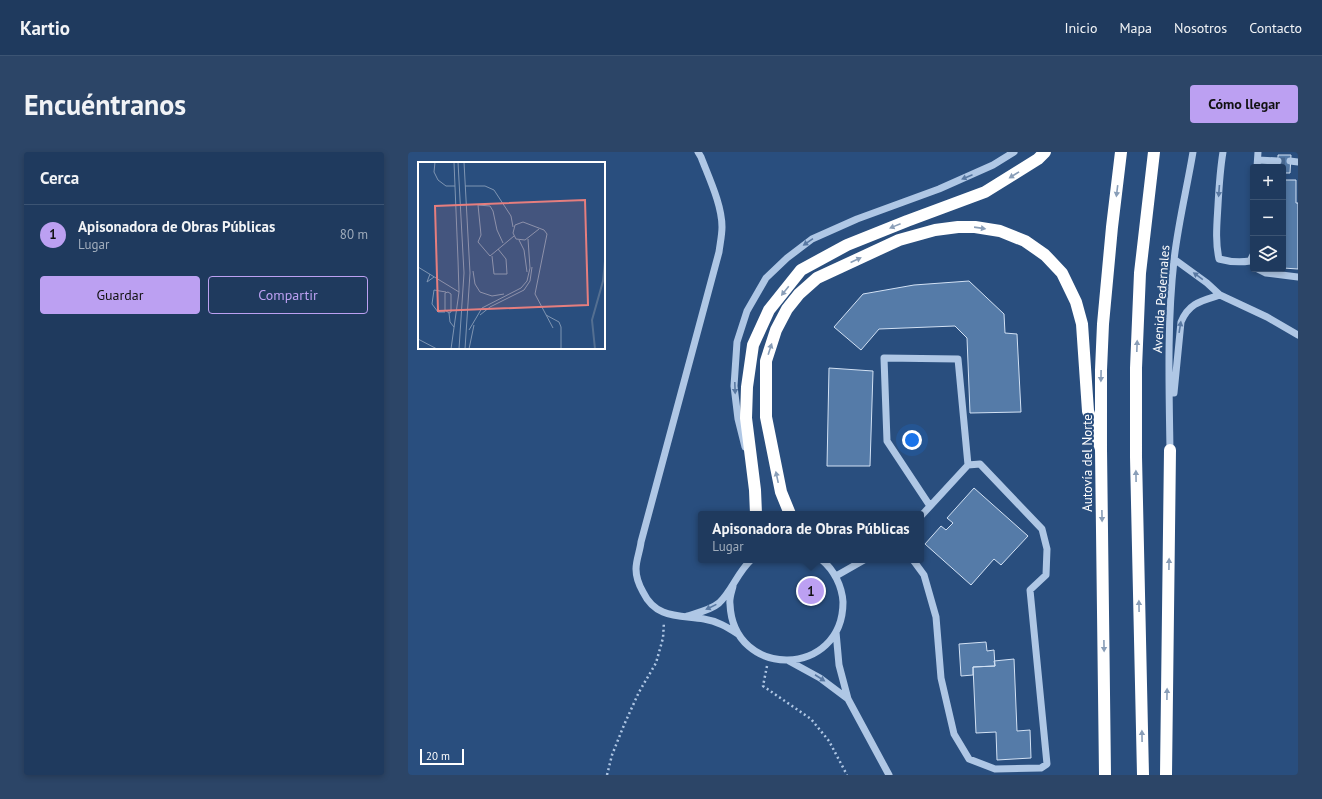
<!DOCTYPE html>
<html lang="es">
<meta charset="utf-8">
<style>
:root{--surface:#1f3a5e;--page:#2c4567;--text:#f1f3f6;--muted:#a1adbc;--line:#3c5473;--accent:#bca0f2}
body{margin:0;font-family:"PT Sans",sans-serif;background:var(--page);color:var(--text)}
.controls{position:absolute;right:12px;top:12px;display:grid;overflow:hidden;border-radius:4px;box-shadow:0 2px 6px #0003}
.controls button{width:36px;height:36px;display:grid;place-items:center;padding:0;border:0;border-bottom:1px solid var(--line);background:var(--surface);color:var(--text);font:20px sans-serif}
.scale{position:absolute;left:12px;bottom:10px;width:44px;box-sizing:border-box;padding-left:4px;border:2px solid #fff;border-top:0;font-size:11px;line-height:14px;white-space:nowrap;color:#fff;-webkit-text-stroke:3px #294e7e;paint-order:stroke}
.you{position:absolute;left:504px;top:288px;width:14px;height:14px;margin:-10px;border:3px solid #fff;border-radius:50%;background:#1a73e8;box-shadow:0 0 0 6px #1a73e833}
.badge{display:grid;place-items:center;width:26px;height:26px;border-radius:50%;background:var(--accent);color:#111;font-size:13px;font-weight:700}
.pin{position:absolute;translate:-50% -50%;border:2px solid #fff;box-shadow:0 1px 4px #0006}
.popup{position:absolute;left:290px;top:359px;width:226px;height:52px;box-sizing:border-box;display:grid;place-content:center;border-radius:4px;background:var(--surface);filter:drop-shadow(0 1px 3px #0005);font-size:13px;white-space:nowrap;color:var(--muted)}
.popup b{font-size:15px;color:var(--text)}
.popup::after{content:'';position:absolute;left:50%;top:100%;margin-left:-8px;border:8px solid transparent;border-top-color:var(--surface)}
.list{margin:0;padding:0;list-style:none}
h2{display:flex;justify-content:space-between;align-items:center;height:52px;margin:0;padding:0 16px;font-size:17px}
h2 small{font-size:13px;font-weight:400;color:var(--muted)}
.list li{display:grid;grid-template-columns:26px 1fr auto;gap:12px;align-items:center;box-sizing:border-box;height:60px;padding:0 16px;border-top:1px solid var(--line)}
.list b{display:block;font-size:15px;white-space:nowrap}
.list p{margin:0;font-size:13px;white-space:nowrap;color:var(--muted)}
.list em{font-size:13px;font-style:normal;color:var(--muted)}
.actions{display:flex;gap:8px;padding:12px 16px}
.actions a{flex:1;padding:9px 0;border:1px solid var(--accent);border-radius:4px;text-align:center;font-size:14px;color:var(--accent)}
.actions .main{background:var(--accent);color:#111}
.icon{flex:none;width:22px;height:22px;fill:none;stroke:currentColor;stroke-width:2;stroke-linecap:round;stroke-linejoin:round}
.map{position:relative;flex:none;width:890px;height:623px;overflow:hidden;border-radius:4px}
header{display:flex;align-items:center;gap:24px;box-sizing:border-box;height:56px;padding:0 20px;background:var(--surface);border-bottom:1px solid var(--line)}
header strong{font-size:19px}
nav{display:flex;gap:22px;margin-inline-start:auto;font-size:14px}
.intro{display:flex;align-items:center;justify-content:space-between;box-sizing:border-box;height:96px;padding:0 24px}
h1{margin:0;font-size:28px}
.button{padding:10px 18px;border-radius:4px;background:var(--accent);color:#111;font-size:14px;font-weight:700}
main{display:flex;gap:24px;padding:0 24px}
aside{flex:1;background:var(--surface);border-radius:4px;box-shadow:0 2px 6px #0003}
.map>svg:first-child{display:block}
.building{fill:#557ba8;stroke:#d2e1f4}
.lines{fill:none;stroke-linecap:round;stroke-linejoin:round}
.minor-tunnel{stroke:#496991;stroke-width:7;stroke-dasharray:7 3.5;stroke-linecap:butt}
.path{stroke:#afc7e5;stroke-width:2.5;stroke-dasharray:2 3;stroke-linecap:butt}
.minor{stroke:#afc7e5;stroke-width:7}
.highway{stroke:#fff;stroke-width:12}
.oneway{fill:#899eb8}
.oneway2{fill:#5878a2}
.labels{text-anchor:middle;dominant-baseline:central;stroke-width:4;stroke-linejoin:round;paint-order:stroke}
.street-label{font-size:13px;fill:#fff;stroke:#294e7e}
.inset-river{fill:none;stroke:#546f91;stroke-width:2}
.inset-road{fill:none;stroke:#7f95b2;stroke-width:1}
.view{fill:#e67e7e;fill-opacity:0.15;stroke:#e67e7e;stroke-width:2}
.inset-edge{fill:none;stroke:#fff;stroke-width:2}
</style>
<header>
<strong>Kartio</strong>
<nav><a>Inicio</a><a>Mapa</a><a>Nosotros</a><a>Contacto</a></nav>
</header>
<div class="intro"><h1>Encuéntranos</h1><a class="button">Cómo llegar</a></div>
<main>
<aside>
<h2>Cerca<small></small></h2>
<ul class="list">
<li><span class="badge">1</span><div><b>Apisonadora de Obras Públicas</b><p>Lugar</p></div><em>80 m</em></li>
</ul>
<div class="actions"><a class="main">Guardar</a><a>Compartir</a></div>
</aside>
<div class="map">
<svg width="890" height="623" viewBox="0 0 890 623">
<rect width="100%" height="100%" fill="#294e7e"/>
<path class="building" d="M 870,3 L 883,3 L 882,21 L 875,21 L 875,15 L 870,15 Z
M 875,28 L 888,28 L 888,51 L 890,51 L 890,117 L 875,116 Z
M 561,129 L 596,162 L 597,181 L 609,182 L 613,260 L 562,261 L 559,186 L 547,174 L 471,177 L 453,198 L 426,175 L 455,142 L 506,133 Z
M 421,216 L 465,219 L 462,314 L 419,314 Z
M 566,336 L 620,384 L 593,413 L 586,407 L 563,433 L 517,392 L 533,374 L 538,378 L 545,371 L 539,366 Z
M 578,490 L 579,499 L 586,498 L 587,514 L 565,515 L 565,523 L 553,524 L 551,492 Z
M 606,507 L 609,579 L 622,578 L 623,606 L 589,608 L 588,580 L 568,581 L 565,515 L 587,514 L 586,509 Z"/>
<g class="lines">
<path class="minor-tunnel" d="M 870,9 L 882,9"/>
<path class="path" d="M 359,514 L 355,534 L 403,567 L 421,589 L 439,623
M 199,623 L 204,603 L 216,573 L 231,540 L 248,511 L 255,486 L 256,470"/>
<path class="minor" d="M 290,0 L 293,5 C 301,26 314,53 314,75 C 314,83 312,92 311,100 L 233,390 C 232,399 228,408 228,417 C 228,426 231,433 235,440 C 248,467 271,463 296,467 C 309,469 319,475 330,482
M 815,0 C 812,18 811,35 810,53 C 809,71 807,89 811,107 C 822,110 830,111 842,109 L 845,103
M 850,8 L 870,9
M 882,9 L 890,10
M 849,15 L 850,0
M 766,107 L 799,131 L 812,143 L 859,165 L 890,183
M 850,117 L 858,121 L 890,125
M 766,241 L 773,170 C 781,151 793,149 812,143
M 337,295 L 330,267 L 326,234 L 329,190 L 339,159 L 358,126 L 379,106 L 404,87 L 449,67 L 531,37 L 585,13 L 606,0
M 762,298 C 761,235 759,171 766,108 C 770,72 779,36 785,0
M 522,354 L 479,289 L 476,206 L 550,207 L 560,313
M 505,408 L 516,423 L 528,465 L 533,526 L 546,582 L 561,607 L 587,617 L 633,616 L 639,612 L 622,438 L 638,423 L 639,397 L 634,377 L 572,312 L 560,313 L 513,364
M 428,424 L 456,408
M 325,434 C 324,439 321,446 322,452 C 325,528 435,526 435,450 C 434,434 426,418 414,408
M 279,464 C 289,461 303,458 311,451 C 324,439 329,421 343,408
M 428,480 L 431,513 L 440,547 L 481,623
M 381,509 L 412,526 L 440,547"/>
<path class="highway" d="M 348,362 L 347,338 L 338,266 L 339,235 L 345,193 L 361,158 L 393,118 L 439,93 L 499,69 L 577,40 L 630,7 L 637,0
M 382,362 L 373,340 L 358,265 L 358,209 L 368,178 L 379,157 L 391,142 L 409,126 L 491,88 L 527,78 L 550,75 L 567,75 L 592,79 L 617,89 L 637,103 L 654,121 L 668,150 L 674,172 L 680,259 L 693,297
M 697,623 L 693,297 L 693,218 L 695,172 L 704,75 L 713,0
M 735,623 L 728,305 L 728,216 L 732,121 L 746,0
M 758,623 L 762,298"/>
</g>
<defs><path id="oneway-solid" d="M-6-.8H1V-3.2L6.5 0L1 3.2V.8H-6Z"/></defs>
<g class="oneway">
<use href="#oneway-solid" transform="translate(606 23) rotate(148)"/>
<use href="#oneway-solid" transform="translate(709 39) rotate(97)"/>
<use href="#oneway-solid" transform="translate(487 74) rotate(158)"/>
<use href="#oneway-solid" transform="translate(572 76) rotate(8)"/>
<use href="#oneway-solid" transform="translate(448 108) rotate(-25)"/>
<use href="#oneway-solid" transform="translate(377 139) rotate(129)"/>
<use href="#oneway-solid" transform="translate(729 194) rotate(-88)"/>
<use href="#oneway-solid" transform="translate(362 197) rotate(-72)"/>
<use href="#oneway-solid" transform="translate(693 224) rotate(91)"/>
<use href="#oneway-solid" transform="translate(728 324) rotate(-91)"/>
<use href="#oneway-solid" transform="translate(369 325) rotate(-102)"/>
<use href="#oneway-solid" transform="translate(694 364) rotate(89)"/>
<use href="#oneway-solid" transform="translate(761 412) rotate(-89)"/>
<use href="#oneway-solid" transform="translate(731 454) rotate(-91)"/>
<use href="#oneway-solid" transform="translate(696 494) rotate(89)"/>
<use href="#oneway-solid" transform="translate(759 542) rotate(-89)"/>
<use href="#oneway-solid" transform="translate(734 584) rotate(-91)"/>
</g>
<g class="oneway2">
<use href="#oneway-solid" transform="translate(559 25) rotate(157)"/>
<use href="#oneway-solid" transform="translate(811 39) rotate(94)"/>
<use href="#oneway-solid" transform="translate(400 90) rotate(146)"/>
<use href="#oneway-solid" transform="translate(790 124) rotate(-144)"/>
<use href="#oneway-solid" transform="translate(772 175) rotate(-81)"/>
<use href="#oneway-solid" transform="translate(327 236) rotate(88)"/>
<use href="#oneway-solid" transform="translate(303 455) rotate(154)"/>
<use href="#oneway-solid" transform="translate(412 526) rotate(33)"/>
</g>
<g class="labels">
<g class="street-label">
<text transform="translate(753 147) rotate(-86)">Avenida Pedernales</text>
<text transform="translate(679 311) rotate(-90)">Autovía del Norte</text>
</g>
</g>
<g transform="translate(10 10)">
<rect width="187" height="187" fill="#294e7e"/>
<path class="inset-river" d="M 177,187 L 174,158 L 185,119 L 187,99"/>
<path class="inset-road" d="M 17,0 L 16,10 L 20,18 L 28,24 L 37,24M 36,0 L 40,98M 40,0 L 46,111 L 41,187M 46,0 L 52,111 L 47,187M 47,24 L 67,24 L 76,28 L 93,54 L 95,65M 121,67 L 107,78 L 98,77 L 95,71 L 97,63 L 105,60 L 126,68 L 129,72 L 117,132 L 135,166M 101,78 L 106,88 L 109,110M 85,81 L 79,68 L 75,49 L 72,44 L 60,43 L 63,73 L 60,80 L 72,94 L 96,74M 74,94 L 76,112 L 89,112 L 88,97 L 80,87M 0,105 L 41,130M 55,109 L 57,122 L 62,130 L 74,134 L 86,132M 12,112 L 9,120 L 16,115M 30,130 L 33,132 L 33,150 L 31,151 L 27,148 L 27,131 ZM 27,150 L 20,150 L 14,142 L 16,128 L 28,130M 31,151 L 32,160 L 36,165M 62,153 L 72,145 L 106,128 L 112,119 L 114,105M 128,153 L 141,160 L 143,165 L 143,187M 51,168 L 64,146 L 103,126 L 109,119 L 112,106 L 110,77M 0,177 L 19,187M 33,187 L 41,130 L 40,98M 51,187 L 56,163"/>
<path class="view" d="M 167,38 L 170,143 L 20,149 L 17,44 Z"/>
<rect width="187" height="187" class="inset-edge"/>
</g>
</svg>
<div class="controls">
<button>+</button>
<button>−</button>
<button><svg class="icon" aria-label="layers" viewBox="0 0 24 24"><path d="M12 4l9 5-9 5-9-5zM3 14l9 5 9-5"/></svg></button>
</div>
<div class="scale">20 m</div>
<div class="you"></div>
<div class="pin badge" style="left:403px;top:439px">1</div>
<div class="popup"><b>Apisonadora de Obras Públicas</b>Lugar</div>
</div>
</main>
